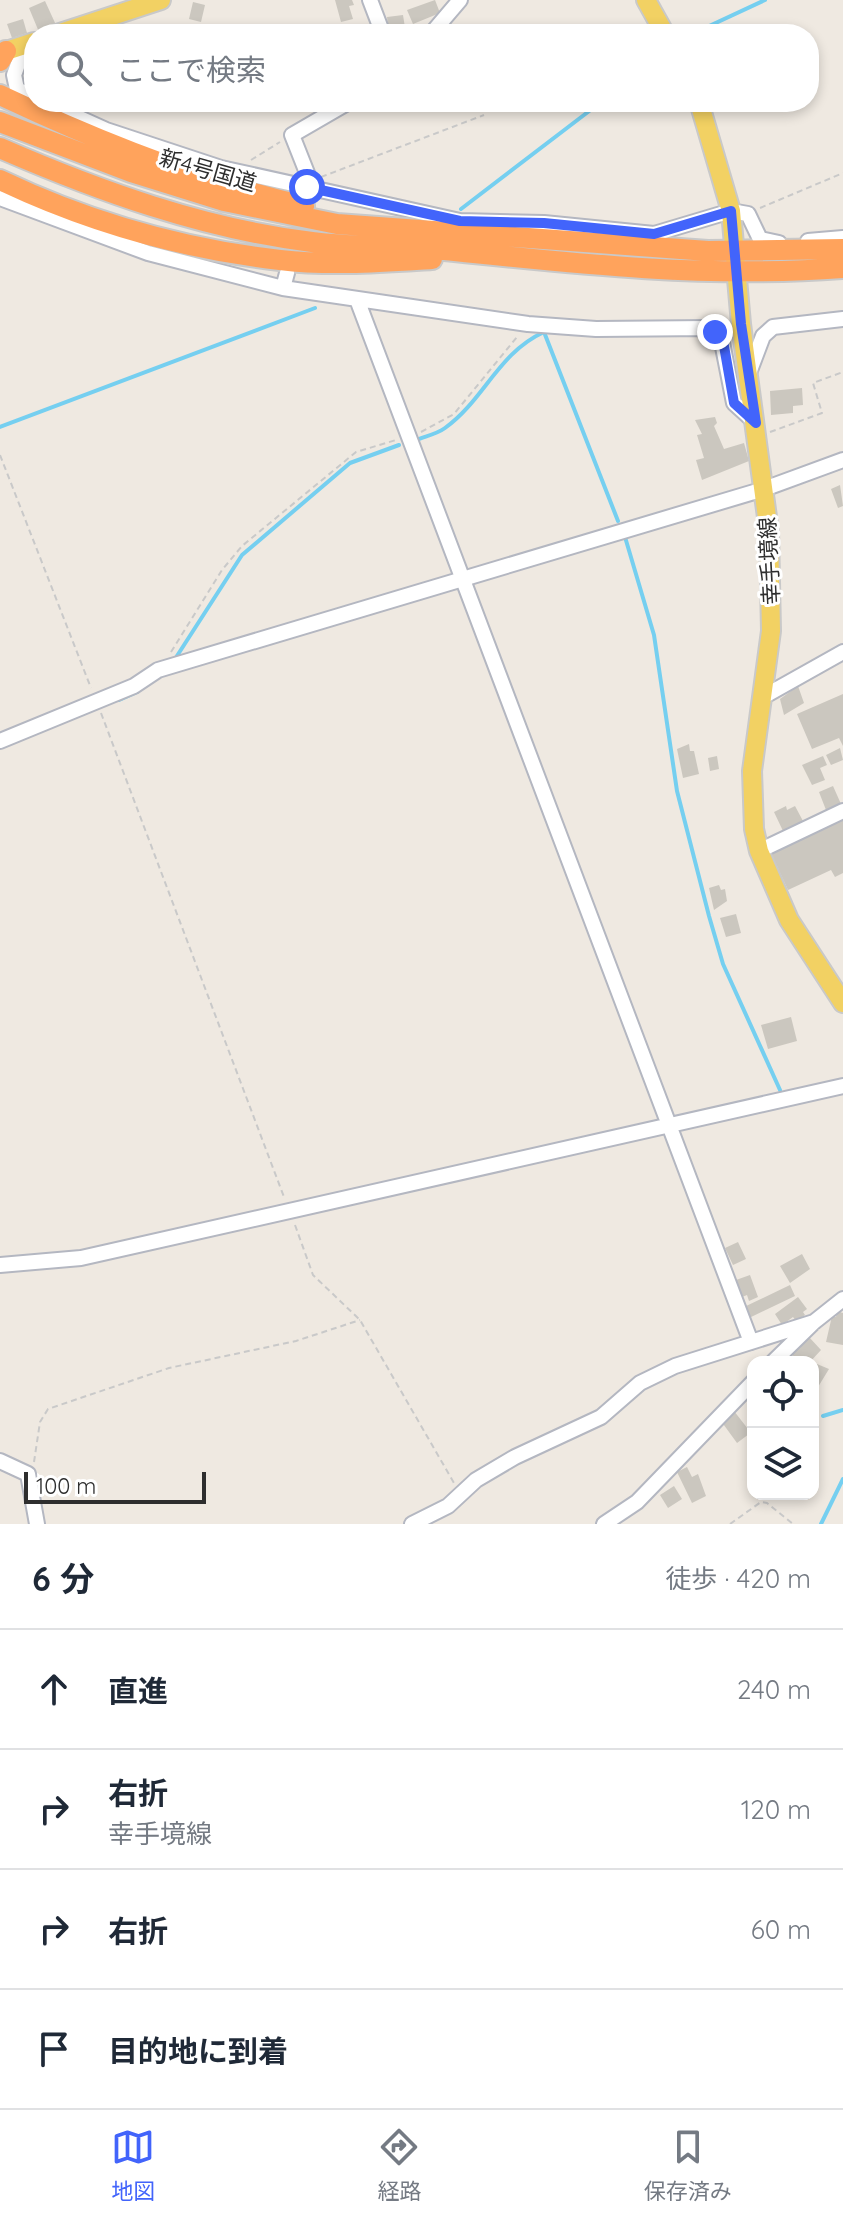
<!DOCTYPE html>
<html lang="ja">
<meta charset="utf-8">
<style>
:root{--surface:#fff;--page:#f6f6f7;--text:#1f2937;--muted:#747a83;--line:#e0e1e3;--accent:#4264fb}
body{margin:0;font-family:Quicksand,"Noto Sans JP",sans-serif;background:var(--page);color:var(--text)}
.controls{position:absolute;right:24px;bottom:24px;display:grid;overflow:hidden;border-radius:16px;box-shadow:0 4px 12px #0003}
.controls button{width:72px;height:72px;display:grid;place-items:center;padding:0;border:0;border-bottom:2px solid var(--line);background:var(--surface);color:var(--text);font:40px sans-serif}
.scale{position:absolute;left:24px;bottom:20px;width:182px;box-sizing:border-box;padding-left:8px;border:4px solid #2e2e2e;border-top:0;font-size:22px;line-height:28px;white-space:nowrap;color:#2e2e2e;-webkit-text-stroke:6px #fff;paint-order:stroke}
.stop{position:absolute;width:24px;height:24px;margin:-18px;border:6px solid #4264fb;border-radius:50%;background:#fff}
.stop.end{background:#4264fb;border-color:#fff;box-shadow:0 2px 8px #0008}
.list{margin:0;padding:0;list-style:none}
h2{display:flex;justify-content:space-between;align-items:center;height:104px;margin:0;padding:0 32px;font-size:34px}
h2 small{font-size:26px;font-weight:400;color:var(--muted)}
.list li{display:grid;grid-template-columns:52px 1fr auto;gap:24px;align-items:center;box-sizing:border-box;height:120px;padding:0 32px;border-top:2px solid var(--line)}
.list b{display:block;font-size:30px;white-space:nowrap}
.list p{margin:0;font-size:26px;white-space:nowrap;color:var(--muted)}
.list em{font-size:26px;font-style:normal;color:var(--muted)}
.icon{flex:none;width:44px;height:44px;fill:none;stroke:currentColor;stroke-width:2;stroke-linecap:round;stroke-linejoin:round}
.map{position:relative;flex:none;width:843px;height:1524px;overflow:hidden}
.search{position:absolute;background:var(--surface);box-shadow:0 4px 12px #0003;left:24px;right:24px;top:24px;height:88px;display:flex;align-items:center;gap:20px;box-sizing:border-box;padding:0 28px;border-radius:32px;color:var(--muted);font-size:30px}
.sheet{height:584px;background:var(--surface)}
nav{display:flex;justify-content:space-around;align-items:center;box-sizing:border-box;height:112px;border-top:2px solid var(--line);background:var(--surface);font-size:22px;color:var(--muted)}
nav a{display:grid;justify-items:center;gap:4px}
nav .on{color:var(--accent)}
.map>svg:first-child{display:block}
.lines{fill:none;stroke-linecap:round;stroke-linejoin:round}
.stream{stroke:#75cff0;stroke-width:4}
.building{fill:#cbc7bf}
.minor-casing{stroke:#b4b7c1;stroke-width:18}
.major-casing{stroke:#c9c9c9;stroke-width:22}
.highway-casing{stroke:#c9c9c9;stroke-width:24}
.path{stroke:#c9c9c9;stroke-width:2;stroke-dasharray:6 4;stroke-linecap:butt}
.minor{stroke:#fff;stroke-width:14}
.major{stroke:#f2d163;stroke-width:18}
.highway{stroke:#ffa35c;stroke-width:20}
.route{stroke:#4264fb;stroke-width:10}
.labels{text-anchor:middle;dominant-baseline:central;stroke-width:6;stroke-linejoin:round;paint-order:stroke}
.street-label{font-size:22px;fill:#2e2e2e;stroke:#fff}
</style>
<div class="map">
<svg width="843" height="1524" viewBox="0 0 843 1524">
<rect width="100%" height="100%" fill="#efe9e1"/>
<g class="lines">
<path class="stream" d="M 692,34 L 765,0
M 461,209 L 601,102
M 0,427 L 315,308
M 416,440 C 426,436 437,434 445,428 C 484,400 498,353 544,332 L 618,521
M 625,537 L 654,635 L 677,791 L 709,916 L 723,964 L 780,1090
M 175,659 L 242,555 L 350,463 L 399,445
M 119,700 L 137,692
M 823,1416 L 843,1410
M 821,1524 L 843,1479"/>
</g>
<path class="building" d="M 335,0 L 352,0 L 354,5 L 349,6 L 353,19 L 341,22 Z
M 435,0 L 440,13 L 413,24 L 407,10 Z
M 45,1 L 56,25 L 39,32 L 29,8 Z
M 193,2 L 205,5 L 201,22 L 189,19 Z
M 403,15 L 406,34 L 389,34 L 387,17 Z
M 23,19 L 27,33 L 12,38 L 7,24 Z
M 802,388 L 803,405 L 793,406 L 793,413 L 771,415 L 770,391 Z
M 715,417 L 717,423 L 714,426 L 724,449 L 744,443 L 749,461 L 702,480 L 696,460 L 704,458 L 697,435 L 702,434 L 695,420 Z
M 840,485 L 843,506 L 838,508 L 831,489 Z
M 798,686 L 804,703 L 784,715 L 780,699 Z
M 843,694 L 843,746 L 839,738 L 812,749 L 797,714 Z
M 689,744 L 690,751 L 694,751 L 699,774 L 683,778 L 677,749 Z
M 840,748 L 843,760 L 831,765 L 826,755 Z
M 717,756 L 719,769 L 710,771 L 708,758 Z
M 823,756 L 827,765 L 820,768 L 825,780 L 812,785 L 802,765 Z
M 833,786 L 841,804 L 826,810 L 819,792 Z
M 786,806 L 787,810 L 795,806 L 803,821 L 783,831 L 774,812 Z
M 840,819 L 843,821 L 843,873 L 835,877 L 831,870 L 788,890 L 770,851 Z
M 719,885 L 721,890 L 725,889 L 727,901 L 714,910 L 709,888 Z
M 736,914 L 741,933 L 726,937 L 720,918 Z
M 791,1017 L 797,1041 L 768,1049 L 761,1025 Z
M 738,1242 L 746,1259 L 733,1265 L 725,1248 Z
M 802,1254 L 810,1269 L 790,1283 L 780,1266 Z
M 750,1275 L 758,1297 L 749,1301 L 747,1295 L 742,1297 L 736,1280 Z
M 790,1285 L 795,1296 L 749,1318 L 744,1307 Z
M 798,1297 L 807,1309 L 803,1312 L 805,1315 L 796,1321 L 793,1317 L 782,1325 L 775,1314 Z
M 837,1311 L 843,1313 L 843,1345 L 826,1342 L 832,1316 L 836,1317 Z
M 809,1337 L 821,1350 L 810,1362 L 797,1362 L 792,1354 Z
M 817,1364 L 829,1369 L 818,1387 L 813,1384 Z
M 734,1411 L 748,1429 L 753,1425 L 753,1439 L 749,1434 L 737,1443 L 721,1421 Z
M 687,1467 L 692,1477 L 698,1474 L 706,1496 L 692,1503 L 677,1472 Z
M 674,1486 L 682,1499 L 668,1508 L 660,1495 Z"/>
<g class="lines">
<defs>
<path id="minor" d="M 370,0 L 383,34
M 431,34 L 460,0
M 25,45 L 14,75 L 17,89 L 34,97
M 44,102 L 106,130 L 221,168 L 460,221 L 544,223 L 654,234 L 731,211 L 748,214 L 760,239 L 779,243
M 305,194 L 309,178 L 292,135 L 349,102
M 0,198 L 148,253 L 283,288
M 808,241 L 843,238
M 287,273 L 283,288 L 528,324 L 596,329 L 709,328 L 721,337 L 734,403 L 756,423
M 358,302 L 751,1342
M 749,373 L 763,336 L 773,327 L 843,319
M 763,697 L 843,652
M 0,741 L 134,686 L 158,670 L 764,489 L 843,460
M 759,851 L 843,811
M 0,1265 L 81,1258 L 843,1086
M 773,1362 L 814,1322 L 843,1299
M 0,1461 L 28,1474 L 37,1524
M 412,1524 L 448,1506 L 476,1480 L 515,1457 L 601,1417 L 640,1383 L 675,1366 L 814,1322
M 604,1524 L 637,1502 L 753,1382"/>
<path id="major" d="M 646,0 L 665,34
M 57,34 L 161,0
M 0,53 L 34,42
M 699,102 L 731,211 L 741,324 L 769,532 L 771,631 L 752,771 L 754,829 L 759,851 L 789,920 L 843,1003"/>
<path id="highway" d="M 0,61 L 6,51
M 0,95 C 97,141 199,182 304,206
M 0,122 L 131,172 L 224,201 L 337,224 L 708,251 L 843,249
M 0,148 C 99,191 204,229 312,242 C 356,248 401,245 445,250 C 578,264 708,278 843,268
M 0,180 C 88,222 184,249 280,260 C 330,266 382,262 432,259"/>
</defs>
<use href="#minor" class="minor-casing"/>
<use href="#major" class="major-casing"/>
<use href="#highway" class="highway-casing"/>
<path class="path" d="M 251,160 L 280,142
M 321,177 L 484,115
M 760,208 L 843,173
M 421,432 L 454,414 L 517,337
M 770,432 L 822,413 L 813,383 L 843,372
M 0,455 L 91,688
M 171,652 L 222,570 L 242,546 L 356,452 L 396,440
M 101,713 L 284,1197
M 295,1225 L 313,1275 L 360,1320 L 454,1483
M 34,1462 L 40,1422 L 48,1409 L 169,1368 L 296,1341 L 360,1320
M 730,1524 L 761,1502 L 767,1503 L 793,1524"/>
<use href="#minor" class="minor"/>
<use href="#major" class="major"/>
<use href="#highway" class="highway"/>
</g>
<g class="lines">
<path class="route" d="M 307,187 L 460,221 L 544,223 L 654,234 L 731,211 L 741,324 L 756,423 L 734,403 L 724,346 L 715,332"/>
</g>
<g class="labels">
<g class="street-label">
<text transform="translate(208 170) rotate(16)">新4号国道</text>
<text transform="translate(769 561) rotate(-93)">幸手境線</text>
</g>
</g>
</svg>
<div class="controls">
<button><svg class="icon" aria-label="locate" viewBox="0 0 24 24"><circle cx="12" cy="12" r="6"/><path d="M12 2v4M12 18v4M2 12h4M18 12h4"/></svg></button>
<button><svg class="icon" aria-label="layers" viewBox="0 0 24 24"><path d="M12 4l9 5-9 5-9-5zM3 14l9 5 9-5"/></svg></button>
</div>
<div class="scale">100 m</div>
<div class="stop" style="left:307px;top:187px"></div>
<div class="stop end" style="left:715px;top:332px"></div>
<div class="search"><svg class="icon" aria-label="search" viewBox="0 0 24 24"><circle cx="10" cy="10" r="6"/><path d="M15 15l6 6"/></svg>ここで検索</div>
</div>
<section class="sheet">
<h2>6 分<small>徒歩 · 420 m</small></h2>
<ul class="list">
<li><svg class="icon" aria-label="ahead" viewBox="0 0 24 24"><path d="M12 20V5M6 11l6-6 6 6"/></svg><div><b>直進</b></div><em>240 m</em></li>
<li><svg class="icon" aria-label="right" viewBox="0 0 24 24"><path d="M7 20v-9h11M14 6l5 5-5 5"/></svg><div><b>右折</b><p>幸手境線</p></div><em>120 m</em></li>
<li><svg class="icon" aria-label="right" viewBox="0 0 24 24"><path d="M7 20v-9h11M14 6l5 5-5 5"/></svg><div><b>右折</b></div><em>60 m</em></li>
<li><svg class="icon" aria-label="arrive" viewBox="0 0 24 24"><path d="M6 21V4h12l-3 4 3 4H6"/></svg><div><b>目的地に到着</b></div></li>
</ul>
</section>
<nav>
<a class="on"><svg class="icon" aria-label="map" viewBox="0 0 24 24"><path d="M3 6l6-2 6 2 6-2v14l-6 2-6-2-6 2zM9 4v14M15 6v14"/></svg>地図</a>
<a><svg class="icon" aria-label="directions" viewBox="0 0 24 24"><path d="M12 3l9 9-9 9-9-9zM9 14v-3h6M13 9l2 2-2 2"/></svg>経路</a>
<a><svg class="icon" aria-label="saved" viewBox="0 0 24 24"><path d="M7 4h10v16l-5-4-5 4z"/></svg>保存済み</a>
</nav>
